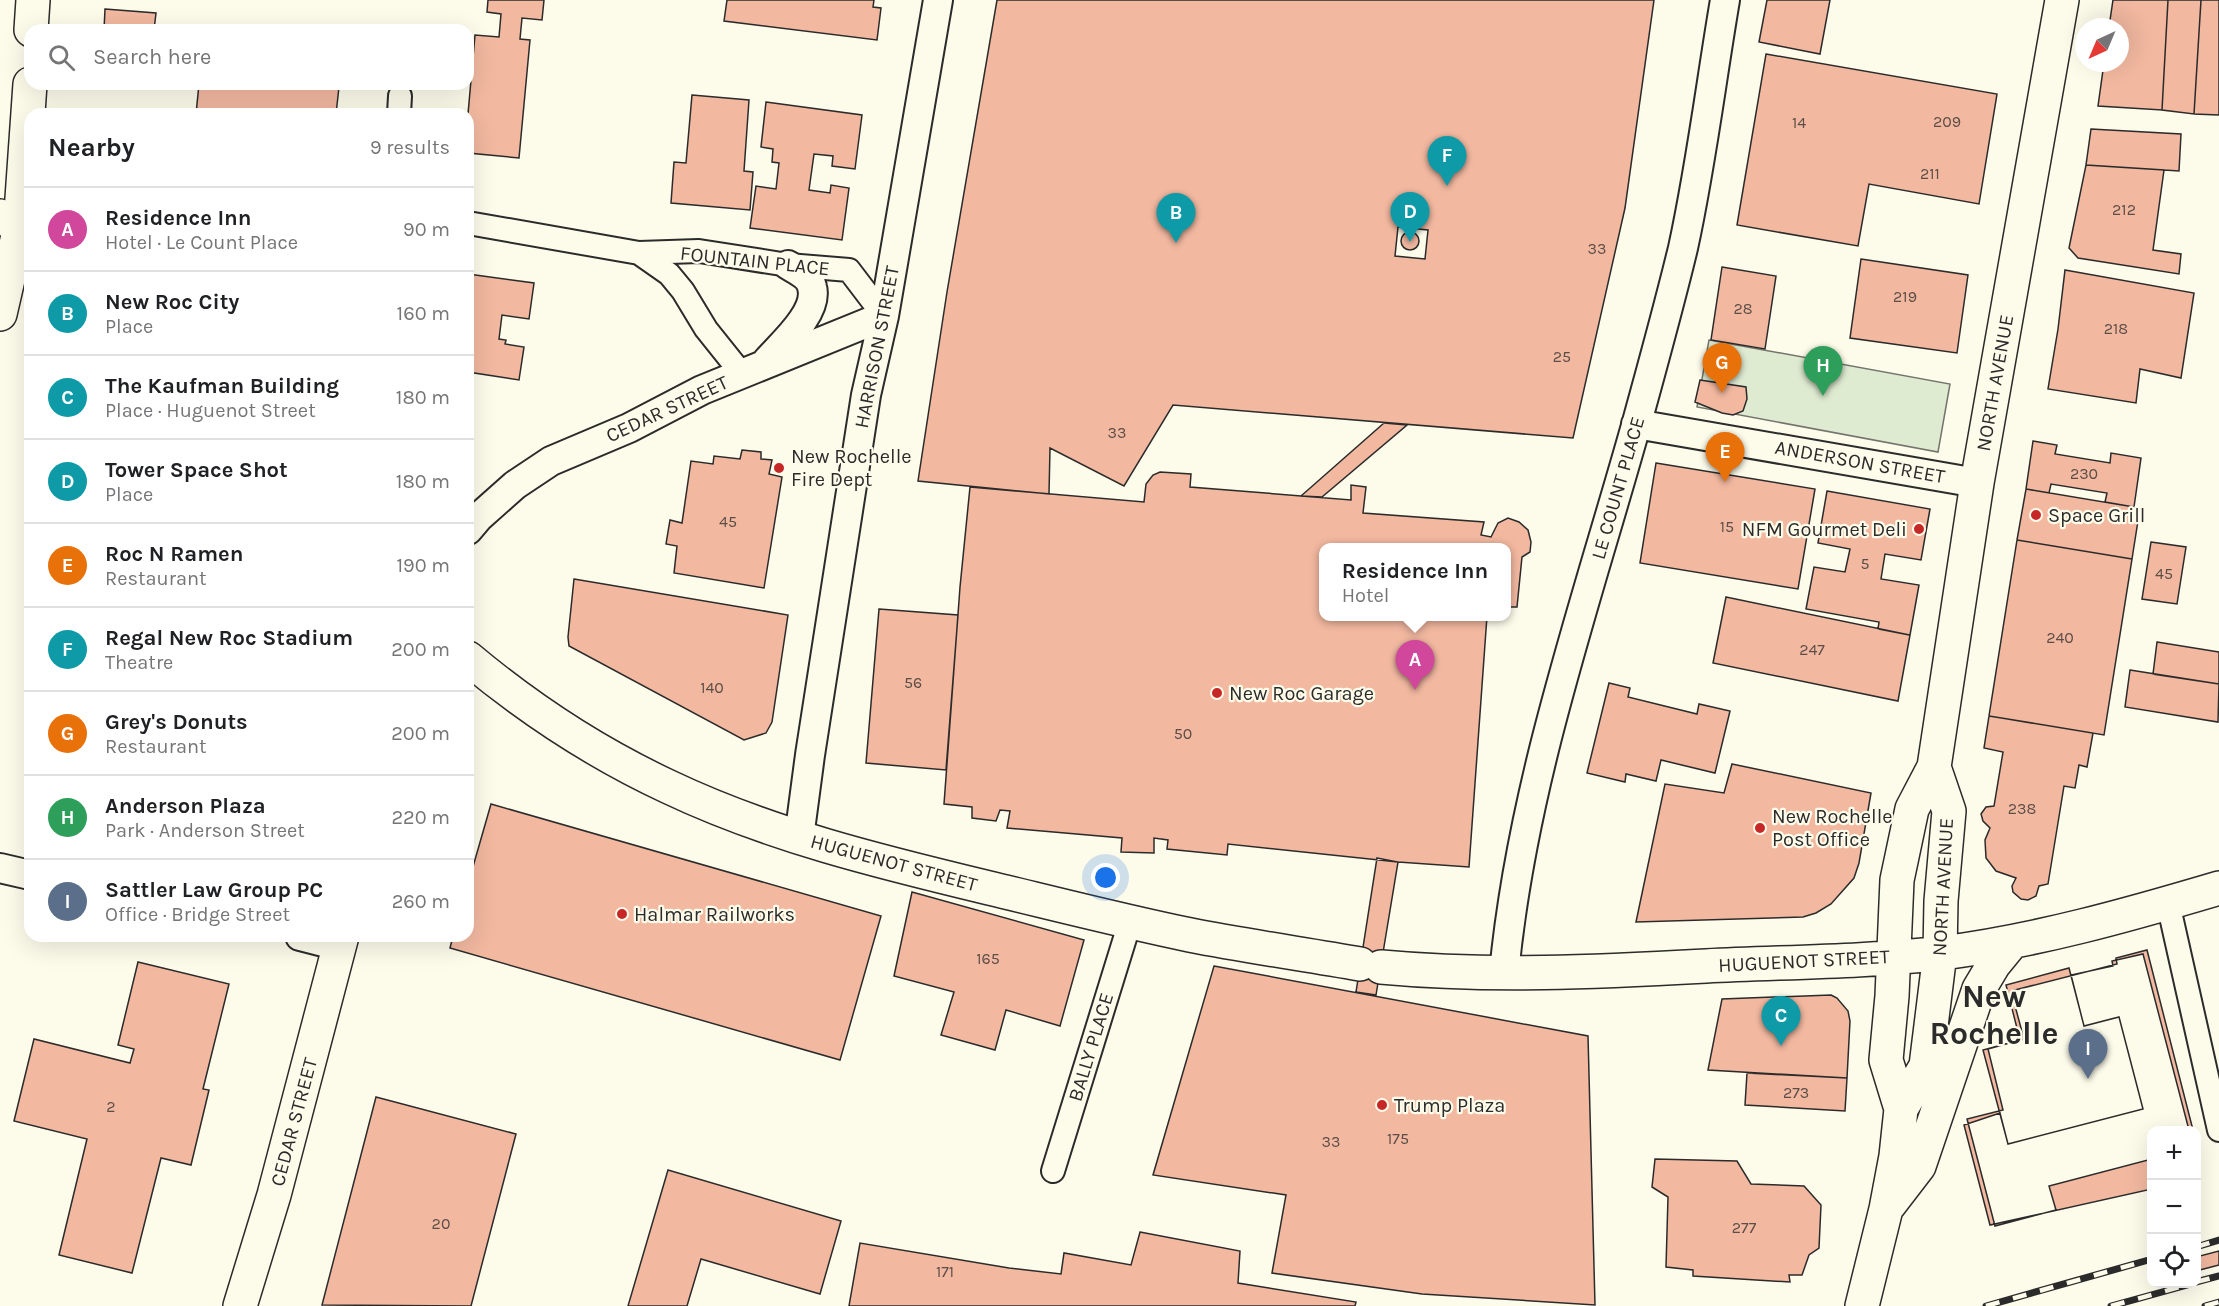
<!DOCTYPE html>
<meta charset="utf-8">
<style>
:root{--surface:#fff;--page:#f6f6f6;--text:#202124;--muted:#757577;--line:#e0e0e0;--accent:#ea580c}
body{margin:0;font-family:Karla,sans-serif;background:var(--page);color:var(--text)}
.controls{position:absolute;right:18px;bottom:18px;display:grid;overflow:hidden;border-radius:12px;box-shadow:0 6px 24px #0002}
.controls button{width:54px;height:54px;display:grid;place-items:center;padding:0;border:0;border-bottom:2px solid var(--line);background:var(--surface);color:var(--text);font:30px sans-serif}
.compass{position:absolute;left:2075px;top:18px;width:54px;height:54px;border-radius:50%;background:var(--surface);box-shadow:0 6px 24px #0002;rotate:224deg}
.you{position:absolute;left:1106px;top:878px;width:21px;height:21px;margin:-15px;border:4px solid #fff;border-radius:50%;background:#1a73e8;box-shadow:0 0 0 9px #1a73e833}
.badge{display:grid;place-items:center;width:39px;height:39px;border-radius:50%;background:var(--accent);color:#fff;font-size:20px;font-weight:700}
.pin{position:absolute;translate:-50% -50px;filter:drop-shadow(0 2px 3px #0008)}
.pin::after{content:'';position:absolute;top:32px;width:21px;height:18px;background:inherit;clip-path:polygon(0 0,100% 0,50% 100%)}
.popup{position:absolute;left:1319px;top:543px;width:192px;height:78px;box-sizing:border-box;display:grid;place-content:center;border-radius:12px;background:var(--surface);filter:drop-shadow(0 2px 4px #0005);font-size:20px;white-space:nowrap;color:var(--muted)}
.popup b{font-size:22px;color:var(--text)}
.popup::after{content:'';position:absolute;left:50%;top:100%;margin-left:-12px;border:12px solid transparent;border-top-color:var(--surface)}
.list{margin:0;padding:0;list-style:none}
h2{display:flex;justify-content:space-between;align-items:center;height:78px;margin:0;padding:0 24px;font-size:26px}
h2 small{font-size:20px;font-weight:400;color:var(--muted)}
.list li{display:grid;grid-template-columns:39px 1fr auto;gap:18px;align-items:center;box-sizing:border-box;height:84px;padding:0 24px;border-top:2px solid var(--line)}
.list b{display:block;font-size:22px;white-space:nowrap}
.list p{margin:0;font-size:20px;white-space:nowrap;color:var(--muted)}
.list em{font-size:20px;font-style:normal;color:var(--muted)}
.icon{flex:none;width:33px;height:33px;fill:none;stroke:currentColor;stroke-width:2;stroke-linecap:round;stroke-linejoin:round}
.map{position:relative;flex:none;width:2219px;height:1306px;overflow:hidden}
.search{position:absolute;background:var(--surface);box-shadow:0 6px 24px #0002;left:24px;top:24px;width:450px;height:66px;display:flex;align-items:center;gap:15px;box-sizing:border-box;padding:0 21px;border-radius:18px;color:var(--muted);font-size:22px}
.panel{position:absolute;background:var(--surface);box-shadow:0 6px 24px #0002;left:24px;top:108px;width:450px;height:834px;border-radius:18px}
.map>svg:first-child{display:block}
.green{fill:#deebd1;stroke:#74746e;stroke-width:1.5}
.building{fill:#f2b8a0;stroke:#2b2b2b;stroke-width:1.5;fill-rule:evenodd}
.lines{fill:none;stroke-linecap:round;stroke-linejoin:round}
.minor-casing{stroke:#2b2b2b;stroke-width:26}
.tertiary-casing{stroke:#2b2b2b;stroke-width:32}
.secondary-casing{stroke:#2b2b2b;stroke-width:36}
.primary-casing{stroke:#2b2b2b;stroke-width:36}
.minor{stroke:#fdfbea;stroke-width:22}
.tertiary{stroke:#fdfbea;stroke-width:28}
.secondary{stroke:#fdfbea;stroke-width:33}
.primary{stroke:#fdfbea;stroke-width:33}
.rail-casing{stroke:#2b2b2b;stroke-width:7}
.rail{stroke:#fdfbea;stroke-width:4.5;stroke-dasharray:14;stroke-linecap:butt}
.poi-dot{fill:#c62828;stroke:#fdfbea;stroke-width:2}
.labels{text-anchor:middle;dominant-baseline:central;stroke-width:4.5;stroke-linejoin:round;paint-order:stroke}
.number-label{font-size:16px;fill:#5d4e48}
.street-label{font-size:20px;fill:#2b2b2b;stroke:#fdfbea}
.poi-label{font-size:20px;fill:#2b2b2b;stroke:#fdfbea;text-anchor:start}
.town-label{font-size:32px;font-weight:bold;fill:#2b2b2b;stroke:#fdfbea}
</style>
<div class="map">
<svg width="2219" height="1306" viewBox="0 0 2219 1306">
<rect width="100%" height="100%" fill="#fdfbea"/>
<path class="green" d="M 1709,340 L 1950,384 L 1938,452 L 1697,407 Z"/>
<path class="building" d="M 488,0 L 544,0 L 542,20 L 522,18 L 520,39 L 530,40 L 519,158 L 468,153 L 468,114 L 475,35 L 499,37 L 501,14 L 487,12 Z
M 727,0 L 874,0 L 873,7 L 881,8 L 877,40 L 724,21 Z
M 997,0 L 1654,0 L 1625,208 L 1573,438 L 1173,405 L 1124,486 L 1050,448 L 1049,494 L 918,481 L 947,292 ZM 1398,227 L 1428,230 L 1425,259 L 1395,256 Z
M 1767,0 L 1830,0 L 1820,54 L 1759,42 Z
M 2113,0 L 2168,0 L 2162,110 L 2098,106 L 2104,63 L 2120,63 L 2120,27 L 2109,27 Z
M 2168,0 L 2201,0 L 2194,114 L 2162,110 Z
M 2201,0 L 2219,0 L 2219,115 L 2194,114 Z
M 105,9 L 156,13 L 154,30 L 104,30 Z
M 1766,54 L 1997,94 L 1979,204 L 1869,184 L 1858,246 L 1737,225 Z
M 199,84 L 311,84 L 339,87 L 336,114 L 196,114 Z
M 692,95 L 749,100 L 744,171 L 753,172 L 750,210 L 671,203 L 674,162 L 686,163 Z
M 766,102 L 862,115 L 855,169 L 832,166 L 833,156 L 814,154 L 809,190 L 830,193 L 831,185 L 849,188 L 842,240 L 750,228 L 756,186 L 776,189 L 779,163 L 772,162 L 773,149 L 761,147 Z
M 2091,129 L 2181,134 L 2179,171 L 2086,165 Z
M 2086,165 L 2164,170 L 2153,250 L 2181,254 L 2179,274 L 2078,258 L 2069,248 Z
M1401 241a9 9 0 1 1 18 0a9 9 0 1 1-18 0Z
M 1861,259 L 1968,275 L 1957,353 L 1850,338 Z
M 1722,267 L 1776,276 L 1765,349 L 1711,340 Z
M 2065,270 L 2194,293 L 2181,378 L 2140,369 L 2136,403 L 2048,389 L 2058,329 Z
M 468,274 L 534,283 L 529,319 L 502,315 L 499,339 L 506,340 L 505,344 L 524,347 L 519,380 L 468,372 Z
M 1700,380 L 1746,387 L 1747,399 L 1743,411 L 1733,415 L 1722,413 L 1695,402 Z
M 1384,423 L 1407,425 L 1322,497 L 1301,496 Z
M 2033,441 L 2057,445 L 2055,454 L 2110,463 L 2111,453 L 2141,458 L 2134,507 L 2105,502 L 2107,493 L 2051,484 L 2049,493 L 2026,489 Z
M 742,450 L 761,452 L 761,459 L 772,460 L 769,474 L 782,477 L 764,588 L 674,573 L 677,546 L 666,544 L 670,520 L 682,523 L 691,461 L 713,464 L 714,456 L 740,459 Z
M 1656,463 L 1815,489 L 1798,589 L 1640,563 Z
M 1160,472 L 1191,474 L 1190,487 L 1351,500 L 1351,485 L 1366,487 L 1363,513 L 1484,522 L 1481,535 L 1491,537 L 1498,523 L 1508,518 L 1519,522 L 1528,530 L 1531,542 L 1530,552 L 1522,557 L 1517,607 L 1506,607 L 1506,548 L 1324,548 L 1324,616 L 1487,616 L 1469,867 L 1398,862 L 1228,844 L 1227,855 L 1167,849 L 1168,840 L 1154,838 L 1154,853 L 1121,852 L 1122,838 L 1007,828 L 1010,811 L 1000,810 L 996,821 L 972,818 L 972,807 L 944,804 L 960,587 L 970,487 L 1144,502 L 1146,484 L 1153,475 Z
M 2026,489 L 2140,508 L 2132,559 L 2017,540 Z
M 1827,491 L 1930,509 L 1921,560 L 1885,554 L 1881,579 L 1919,585 L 1910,635 L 1878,629 L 1879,622 L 1806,609 L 1814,567 L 1845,572 L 1850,549 L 1818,543 Z
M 2017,540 L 2132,559 L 2104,735 L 1989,716 Z
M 2151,542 L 2186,547 L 2177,604 L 2142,599 Z
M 574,579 L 788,615 L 772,722 L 766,733 L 744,740 L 569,646 L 568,637 Z
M 1726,597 L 1910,635 L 1898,701 L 1713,663 Z
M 879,609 L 958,615 L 946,770 L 866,763 Z
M 2157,642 L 2219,652 L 2219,684 L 2153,674 Z
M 2130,670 L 2219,684 L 2218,722 L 2125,707 Z
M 1609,683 L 1630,688 L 1628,697 L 1697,714 L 1699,704 L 1730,711 L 1715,773 L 1661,760 L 1656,781 L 1626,774 L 1625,782 L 1587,773 Z
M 1989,716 L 2093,733 L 2087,767 L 2079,765 L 2075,788 L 2064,786 L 2048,884 L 2039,886 L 2036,896 L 2028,900 L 2021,899 L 2013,892 L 2012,886 L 2016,878 L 1996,871 L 1986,858 L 1985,840 L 1990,828 L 1983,821 L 1981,814 L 1986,807 L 1994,806 L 2003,752 L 1984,748 Z
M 1732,764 L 1871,793 L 1859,863 L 1854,878 L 1831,904 L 1816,913 L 1803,917 L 1636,922 L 1665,784 L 1724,793 Z
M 491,804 L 881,916 L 840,1060 L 450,948 L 453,936 L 468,936 L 468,884 Z
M 1377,858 L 1398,862 L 1376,995 L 1356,992 Z
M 912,892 L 1084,940 L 1060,1026 L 1006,1010 L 995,1050 L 941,1035 L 954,992 L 894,976 Z
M 2147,950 L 2193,1130 L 2152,1130 L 2152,1159 L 2049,1186 L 2056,1210 L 1995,1226 L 1967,1119 L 2003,1110 L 1988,1049 L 2024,1039 L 2011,991 L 2117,964 L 2116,958 Z
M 2143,954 L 2189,1130 L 2152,1130 L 2152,1189 L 1990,1225 L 1964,1125 L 2000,1113 L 2008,1144 L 2143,1109 L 2119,1017 L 2084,1026 L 2071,975 L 2113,966 L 2112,961 Z
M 138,962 L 229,984 L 203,1089 L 209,1090 L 191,1165 L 161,1158 L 132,1273 L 59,1255 L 87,1139 L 14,1121 L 34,1039 L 130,1063 L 134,1049 L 118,1045 Z
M 1214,966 L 1588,1036 L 1595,1305 L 1422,1294 L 1272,1273 L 1286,1195 L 1153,1175 Z
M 2069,968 L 2084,1026 L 2119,1017 L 2143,1109 L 2008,1144 L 1983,1050 L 2020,1040 L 2006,985 Z
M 1831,995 L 1837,998 L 1848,1011 L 1850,1021 L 1847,1078 L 1708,1070 L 1722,999 Z
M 1747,1073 L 1847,1078 L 1845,1111 L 1745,1105 Z
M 376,1097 L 516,1134 L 471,1306 L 322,1305 Z
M 1655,1159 L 1737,1161 L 1751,1184 L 1804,1186 L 1821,1205 L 1819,1248 L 1809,1255 L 1802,1275 L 1789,1275 L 1790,1282 L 1693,1276 L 1693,1270 L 1666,1267 L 1668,1197 L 1652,1187 Z
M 668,1170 L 841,1221 L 820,1294 L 701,1259 L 687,1306 L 628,1306 Z
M 1140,1232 L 1240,1251 L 1238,1283 L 1356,1302 L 1355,1306 L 849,1306 L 860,1243 L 1009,1268 L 1061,1274 L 1064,1253 L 1131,1265 Z
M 2219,1251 L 2219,1265 L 2196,1271 L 2196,1257 Z"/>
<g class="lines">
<defs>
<path id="minor" d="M 399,114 L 400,96
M 468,223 L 639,253 L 699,251 L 788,265 L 849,270 L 884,316
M 639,253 L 669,274 L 683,291 L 706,329 L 742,374
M 2168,903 L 2219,1130
M 1053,1171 L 1130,922"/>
<path id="tertiary" d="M 767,361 C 782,344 819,312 812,287 C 810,276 796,270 788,265
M 1636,424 L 1977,483
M 468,530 L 479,517 L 515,485 L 551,461 L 629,428 L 702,390 L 884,316
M 799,838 L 810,755 L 866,395 L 884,316 L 938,0
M 0,868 L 30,875
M 300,936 L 339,946
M 1504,973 C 1522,784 1586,604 1637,422 C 1653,364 1669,306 1683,248 C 1701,166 1711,82 1725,0"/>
<path id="secondary" d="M 31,30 L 33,0
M 0,314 L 20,227 L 30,84
M 240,1306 L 274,1195 L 342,936"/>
<path id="primary" d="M 0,216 L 30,233
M 468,658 C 529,709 596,753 669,787 C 770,835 881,862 989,888 C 1056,904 1122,921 1190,935 C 1246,946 1303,954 1360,964
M 1381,967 C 1489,977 1598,972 1706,966 C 1785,962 1864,962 1942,953 C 2036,941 2128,915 2219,888
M 1901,1109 L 1926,1066 L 1940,953 L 1941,901 L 1949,811 L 1934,767
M 1889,1205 L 1919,1166 L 1979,989 L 1994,964 L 2012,942
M 1862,1306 L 1886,1209 L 1896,1156 L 1901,1109 L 1886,1060 L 1892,996 L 1897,880 L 1912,809 L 1934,767 L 1977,483 L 2062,0"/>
</defs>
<use href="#minor" class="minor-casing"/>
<use href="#tertiary" class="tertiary-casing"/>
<use href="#secondary" class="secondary-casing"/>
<use href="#primary" class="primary-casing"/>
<use href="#minor" class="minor"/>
<use href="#tertiary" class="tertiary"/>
<use href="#secondary" class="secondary"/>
<use href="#primary" class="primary"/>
<defs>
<path id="rail" d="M 2196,1247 L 2219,1240
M 2196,1282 L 2219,1276
M 1986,1306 L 2152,1259
M 2111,1306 L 2191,1284
M 2205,1306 L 2219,1302"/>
</defs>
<use href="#rail" class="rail-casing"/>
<use href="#rail" class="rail"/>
</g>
<g class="poi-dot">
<circle cx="779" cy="468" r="6"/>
<circle cx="2036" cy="515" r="6"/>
<circle cx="1919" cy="529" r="6"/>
<circle cx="1217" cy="693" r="6"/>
<circle cx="1760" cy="828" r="6"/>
<circle cx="622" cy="914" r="6"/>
<circle cx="1382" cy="1105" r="6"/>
</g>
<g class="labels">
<g class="number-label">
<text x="1947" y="121">209</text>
<text x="1799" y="122">14</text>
<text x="1930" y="173">211</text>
<text x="2124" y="209">212</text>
<text x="1597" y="248">33</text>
<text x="1905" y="296">219</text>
<text x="1743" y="308">28</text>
<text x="2116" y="328">218</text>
<text x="1562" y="356">25</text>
<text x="1117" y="432">33</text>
<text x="2084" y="473">230</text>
<text x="728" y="521">45</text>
<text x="1727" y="526">15</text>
<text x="1865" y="563">5</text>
<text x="2164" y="573">45</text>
<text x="2060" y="637">240</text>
<text x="1812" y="649">247</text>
<text x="913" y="682">56</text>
<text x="712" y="687">140</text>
<text x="1183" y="733">50</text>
<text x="2022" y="808">238</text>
<text x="988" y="958">165</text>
<text x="1796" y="1092">273</text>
<text x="111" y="1106">2</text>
<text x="1398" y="1138">175</text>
<text x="1331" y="1141">33</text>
<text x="441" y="1223">20</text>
<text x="1744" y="1227">277</text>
<text x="945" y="1271">171</text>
</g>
<g class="street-label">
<text transform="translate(755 261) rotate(6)">FOUNTAIN PLACE</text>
<text transform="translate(877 347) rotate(-79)">HARRISON STREET</text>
<text transform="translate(1995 383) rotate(-80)">NORTH AVENUE</text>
<text transform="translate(667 409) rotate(-25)">CEDAR STREET</text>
<text transform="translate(1860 462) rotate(10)">ANDERSON STREET</text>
<text transform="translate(1618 488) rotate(-74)">LE COUNT PLACE</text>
<text transform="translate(894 863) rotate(15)">HUGUENOT STREET</text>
<text transform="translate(1943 887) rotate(-87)">NORTH AVENUE</text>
<text transform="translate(1804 961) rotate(-3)">HUGUENOT STREET</text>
<text transform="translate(1091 1047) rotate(-73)">BALLY PLACE</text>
<text transform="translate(294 1122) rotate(-75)">CEDAR STREET</text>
</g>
<g class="poi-label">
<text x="791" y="456">New Rochelle<tspan x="791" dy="23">Fire Dept</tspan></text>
<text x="2048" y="515">Space Grill</text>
<text x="1907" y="529" text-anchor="end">NFM Gourmet Deli</text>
<text x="1229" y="693">New Roc Garage</text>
<text x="1772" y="816">New Rochelle<tspan x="1772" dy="23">Post Office</tspan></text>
<text x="634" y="914">Halmar Railworks</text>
<text x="1394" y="1105">Trump Plaza</text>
</g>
<g class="town-label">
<text x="1994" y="996">New<tspan x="1994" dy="37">Rochelle</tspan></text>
</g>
</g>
</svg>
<div class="controls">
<button>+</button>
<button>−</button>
<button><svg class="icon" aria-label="locate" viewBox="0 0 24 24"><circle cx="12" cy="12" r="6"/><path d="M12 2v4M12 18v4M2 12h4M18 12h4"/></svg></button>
</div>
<svg class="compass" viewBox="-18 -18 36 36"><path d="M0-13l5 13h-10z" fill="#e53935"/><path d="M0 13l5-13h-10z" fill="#757577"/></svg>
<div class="you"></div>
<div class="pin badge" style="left:1415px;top:690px;background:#d1479c">A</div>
<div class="popup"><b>Residence Inn</b>Hotel</div>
<div class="pin badge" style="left:1176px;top:243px;background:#0f9aa8">B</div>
<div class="pin badge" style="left:1781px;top:1046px;background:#0f9aa8">C</div>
<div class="pin badge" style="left:1410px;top:242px;background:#0f9aa8">D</div>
<div class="pin badge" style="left:1725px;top:482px;background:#e8710a">E</div>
<div class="pin badge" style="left:1447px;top:186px;background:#0f9aa8">F</div>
<div class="pin badge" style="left:1722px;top:393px;background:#e8710a">G</div>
<div class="pin badge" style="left:1823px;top:396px;background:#2e9e5b">H</div>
<div class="pin badge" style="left:2088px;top:1079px;background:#5c6f8a">I</div>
<div class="search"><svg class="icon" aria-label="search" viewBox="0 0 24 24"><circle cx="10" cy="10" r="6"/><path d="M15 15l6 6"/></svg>Search here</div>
<section class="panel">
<h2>Nearby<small>9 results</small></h2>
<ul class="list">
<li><span class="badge" style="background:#d1479c">A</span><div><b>Residence Inn</b><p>Hotel · Le Count Place</p></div><em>90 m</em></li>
<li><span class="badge" style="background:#0f9aa8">B</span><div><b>New Roc City</b><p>Place</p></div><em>160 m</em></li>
<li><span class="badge" style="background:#0f9aa8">C</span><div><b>The Kaufman Building</b><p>Place · Huguenot Street</p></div><em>180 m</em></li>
<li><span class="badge" style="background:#0f9aa8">D</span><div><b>Tower Space Shot</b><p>Place</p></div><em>180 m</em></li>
<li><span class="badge" style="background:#e8710a">E</span><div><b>Roc N Ramen</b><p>Restaurant</p></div><em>190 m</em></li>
<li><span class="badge" style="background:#0f9aa8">F</span><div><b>Regal New Roc Stadium</b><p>Theatre</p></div><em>200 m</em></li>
<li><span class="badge" style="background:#e8710a">G</span><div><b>Grey's Donuts</b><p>Restaurant</p></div><em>200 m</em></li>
<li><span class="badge" style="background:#2e9e5b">H</span><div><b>Anderson Plaza</b><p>Park · Anderson Street</p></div><em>220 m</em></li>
<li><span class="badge" style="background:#5c6f8a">I</span><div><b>Sattler Law Group PC</b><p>Office · Bridge Street</p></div><em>260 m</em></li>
</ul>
</section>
</div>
